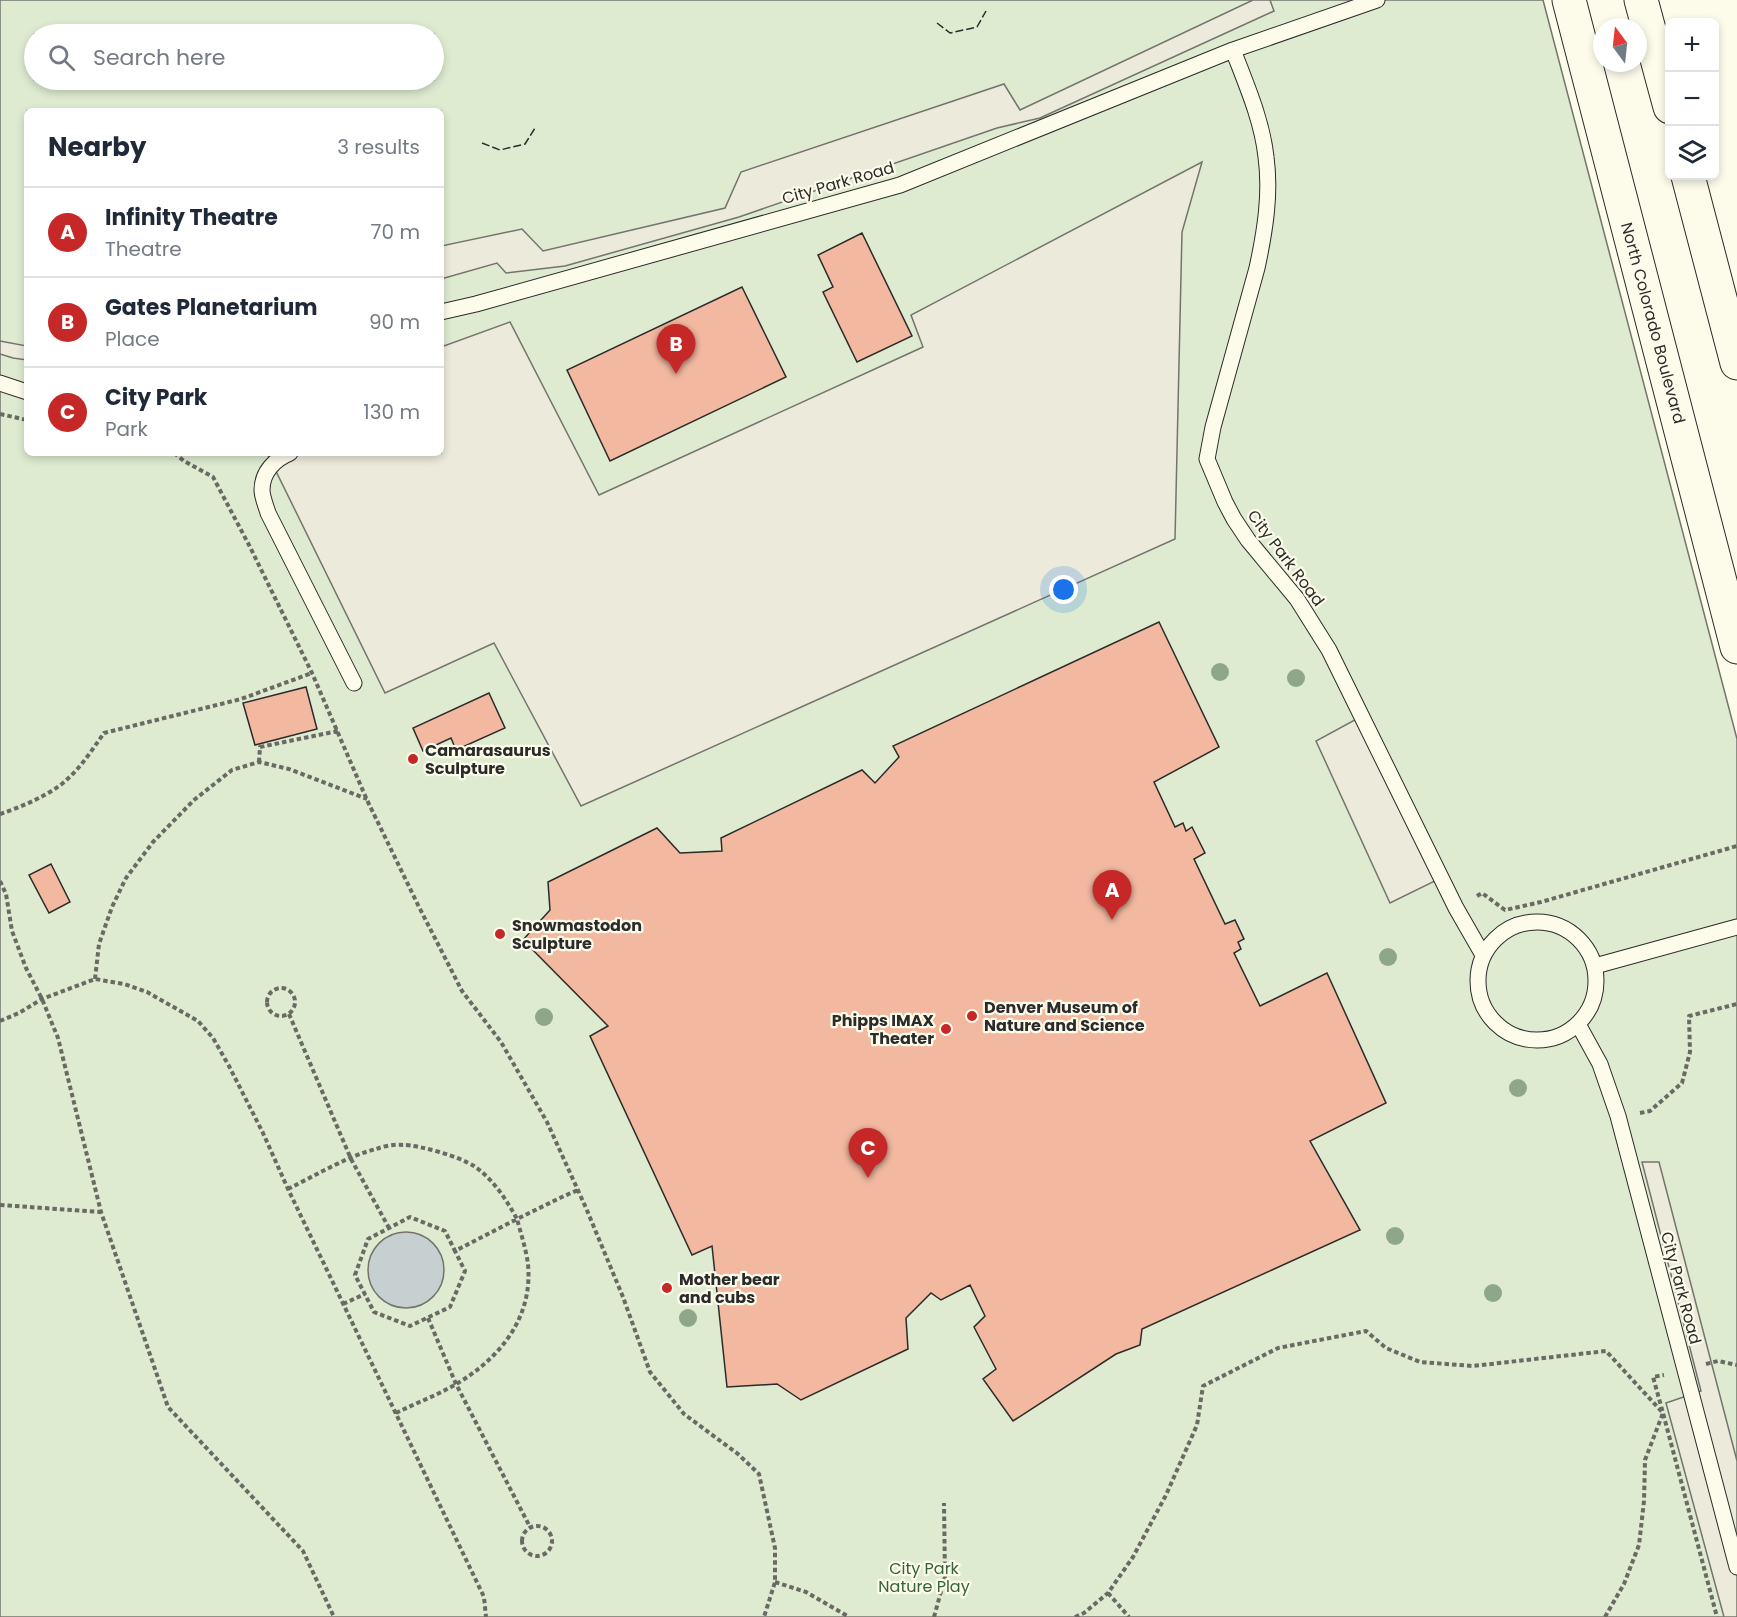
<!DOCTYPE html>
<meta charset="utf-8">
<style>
:root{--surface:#fff;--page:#f6f6f7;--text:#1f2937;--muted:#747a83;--line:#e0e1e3;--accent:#c62828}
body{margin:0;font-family:Poppins,sans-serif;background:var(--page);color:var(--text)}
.controls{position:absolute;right:18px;top:18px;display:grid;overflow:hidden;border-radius:9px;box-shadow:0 3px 9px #0003}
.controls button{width:54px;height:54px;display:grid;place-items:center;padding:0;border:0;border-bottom:2px solid var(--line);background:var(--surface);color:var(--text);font:30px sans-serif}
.compass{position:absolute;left:1593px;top:18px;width:54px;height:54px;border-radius:50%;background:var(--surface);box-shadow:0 3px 9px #0003;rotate:345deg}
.you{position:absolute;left:1064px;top:590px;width:21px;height:21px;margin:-15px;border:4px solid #fff;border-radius:50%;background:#1a73e8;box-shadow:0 0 0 9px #1a73e833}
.badge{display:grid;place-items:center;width:39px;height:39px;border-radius:50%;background:var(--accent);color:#fff;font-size:20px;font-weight:700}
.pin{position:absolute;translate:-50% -50px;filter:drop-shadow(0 2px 3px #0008)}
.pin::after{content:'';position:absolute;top:32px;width:21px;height:18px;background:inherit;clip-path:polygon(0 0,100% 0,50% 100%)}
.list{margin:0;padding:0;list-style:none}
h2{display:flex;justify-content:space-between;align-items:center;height:78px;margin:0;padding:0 24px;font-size:26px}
h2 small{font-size:20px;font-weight:400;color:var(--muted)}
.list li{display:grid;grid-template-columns:39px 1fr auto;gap:18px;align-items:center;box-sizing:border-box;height:90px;padding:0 24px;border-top:2px solid var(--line)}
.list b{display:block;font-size:22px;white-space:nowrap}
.list p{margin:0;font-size:20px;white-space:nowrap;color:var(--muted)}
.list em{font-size:20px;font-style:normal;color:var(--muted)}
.icon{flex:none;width:33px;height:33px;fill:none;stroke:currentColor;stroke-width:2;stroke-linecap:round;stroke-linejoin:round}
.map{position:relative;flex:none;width:1737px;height:1617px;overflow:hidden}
.search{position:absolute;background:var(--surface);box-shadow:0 3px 9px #0003;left:24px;top:24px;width:420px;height:66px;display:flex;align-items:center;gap:15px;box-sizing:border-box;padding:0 21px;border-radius:33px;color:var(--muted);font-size:22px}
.panel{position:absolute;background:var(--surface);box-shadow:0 3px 9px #0003;left:24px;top:108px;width:420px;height:348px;border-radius:9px}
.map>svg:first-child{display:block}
.green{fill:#deebd1;stroke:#74746e;stroke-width:1.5;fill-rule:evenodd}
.parking{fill:#eceadb;stroke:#74746e;stroke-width:1.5}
.water{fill:#c7d0d0;stroke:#74746e;stroke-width:1.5}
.building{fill:#f2b8a0;stroke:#2b2b2b;stroke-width:1.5}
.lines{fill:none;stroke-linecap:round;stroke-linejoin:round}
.service-casing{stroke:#2b2b2b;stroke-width:17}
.primary-casing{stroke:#2b2b2b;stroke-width:35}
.path{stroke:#6a6964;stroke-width:4;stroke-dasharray:4.5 3;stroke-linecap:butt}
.service{stroke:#fdfbea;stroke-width:15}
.primary{stroke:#fdfbea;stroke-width:33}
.fence{stroke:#2b2b2b;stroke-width:1.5;stroke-dasharray:8 3;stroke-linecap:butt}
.tree{fill:#8ea78a}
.poi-dot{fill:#c62828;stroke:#fdfbea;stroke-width:2}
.labels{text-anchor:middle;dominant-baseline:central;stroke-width:4.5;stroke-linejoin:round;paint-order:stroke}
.street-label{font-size:16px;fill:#2b2b2b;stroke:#fdfbea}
.poi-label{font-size:16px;font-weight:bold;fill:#2b2b2b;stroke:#fdfbea;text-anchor:start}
.park-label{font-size:16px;fill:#34623c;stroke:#fdfbea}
</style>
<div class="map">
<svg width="1737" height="1617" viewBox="0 0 1737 1617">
<rect width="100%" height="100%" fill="#fdfbea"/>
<path class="green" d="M 0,0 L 1543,0 L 1737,739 L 1737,1617 L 0,1617 ZM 34,34 L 434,34 L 434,80 L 34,80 ZM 27,111 L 441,111 L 441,453 L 27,453 Z"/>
<path class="parking" d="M 1253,0 L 1270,0 L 1274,11 L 1040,118 L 997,128 L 739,217 L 565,266 L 506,273 L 497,263 L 441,279 L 441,246 L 522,229 L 543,251 L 725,208 L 741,172 L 1004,84 L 1020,110 Z
M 1202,162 L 1182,232 L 1175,539 L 581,806 L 494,643 L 385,693 L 267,453 L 441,453 L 441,347 L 510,322 L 599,495 L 923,347 L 911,315 Z
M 0,341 L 27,346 L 27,360 L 13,358 L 0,354 Z
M 1362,716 L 1441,878 L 1390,903 L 1316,741 Z
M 1642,1162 L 1659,1162 L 1737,1461 L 1737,1617 L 1724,1617 L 1666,1403 L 1701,1391 Z"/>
<path class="water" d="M368 1270a38 38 0 1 1 76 0a38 38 0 1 1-76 0Z"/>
<path class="building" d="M 862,233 L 912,336 L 857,362 L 823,292 L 833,287 L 818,255 Z
M 742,287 L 786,377 L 610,461 L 567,370 Z
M 1159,622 L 1219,747 L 1154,782 L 1175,827 L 1183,823 L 1186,831 L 1192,827 L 1205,853 L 1194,859 L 1225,924 L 1235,920 L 1244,939 L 1238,942 L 1241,949 L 1234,953 L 1260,1006 L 1327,973 L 1386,1103 L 1310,1141 L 1360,1230 L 1142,1329 L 1140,1345 L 1116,1354 L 1013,1421 L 983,1379 L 996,1369 L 974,1327 L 985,1316 L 970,1285 L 941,1300 L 931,1293 L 906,1318 L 908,1349 L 801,1400 L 777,1384 L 727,1387 L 712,1246 L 692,1255 L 590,1036 L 608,1026 L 523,940 L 550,910 L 548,882 L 657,828 L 680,853 L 722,851 L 721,838 L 862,770 L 875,783 L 899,757 L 893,746 Z
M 306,687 L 317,729 L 255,745 L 243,703 Z
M 489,693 L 505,728 L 456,750 L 451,738 L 423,751 L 413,728 Z
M 51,864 L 70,902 L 49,913 L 29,875 Z"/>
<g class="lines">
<defs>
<path id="service" d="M 1233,50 C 1246,84 1262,120 1266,157 C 1271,194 1265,231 1257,268 L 1213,427 L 1207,459 L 1225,502 L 1234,519 L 1248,540 L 1297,599 L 1329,650 L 1456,908 L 1483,955
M 441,312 L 476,304 L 900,185 L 1233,50 L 1377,0
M 0,383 L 27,392
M 290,453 C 275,459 262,472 262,490 C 262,497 266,506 268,513 L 354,683
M1478 981a59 59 0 1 1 118 0a59 59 0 1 1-118 0Z
M 1595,966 L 1737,927
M 1578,1024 L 1600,1064 L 1618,1116 L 1737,1567"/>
<path id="primary" d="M 1569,0 L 1737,647
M 1641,0 L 1670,107
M 1688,176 L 1737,363"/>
</defs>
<use href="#service" class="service-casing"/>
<use href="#primary" class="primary-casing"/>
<path class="path" d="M 0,414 L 27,420
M 174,453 L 184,461 L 213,477 L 249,545 L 312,673 L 367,800 L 418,905 L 462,991 L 501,1042 L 547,1122 L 586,1208 L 623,1297 L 650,1372 L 684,1414 L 738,1454 L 759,1474 L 775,1548 L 775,1582 L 764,1617
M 259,762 L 260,747 L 338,731
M 0,814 C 21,807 45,797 63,783 C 80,769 92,750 104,733 L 241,699 L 312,673
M 0,881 L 6,894 L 12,931 L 26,968 L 42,999 L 58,1038 L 101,1212 L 168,1407 L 303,1551 L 334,1617
M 1477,896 L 1482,893 L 1505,910 L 1541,902 L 1737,846
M 95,979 L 99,944 L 112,907 L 126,878 L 153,842 L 194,800 L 232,770 L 259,762 L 289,769 L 367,799
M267 1002a14 14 0 1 1 28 0a14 14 0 1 1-28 0Z
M 289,1014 L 351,1159 L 389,1228
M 0,1021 L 19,1013 L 42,999 L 95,979 L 124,984 L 147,992 L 198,1021 L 213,1038 L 229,1066 L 263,1133 L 288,1189 L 484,1597 L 486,1617
M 1640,1113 L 1650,1111 L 1682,1083 L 1690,1052 L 1689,1016 L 1737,1004
M 288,1189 C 314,1176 348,1156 376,1149 C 384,1146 395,1144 403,1145 C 420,1145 460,1157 474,1166 C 493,1179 506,1199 517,1219 L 564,1196 L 578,1190
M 0,1205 L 101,1212
M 343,1304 L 365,1294
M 428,1318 L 456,1384 L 530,1527
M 1706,1364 L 1718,1361 L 1737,1365
M 396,1413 C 416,1403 438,1395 458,1383 C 501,1357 533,1317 528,1264 C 526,1249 521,1234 517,1219 L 455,1251 L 445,1231 L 410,1217 L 368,1239 L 355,1275 L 374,1312 L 410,1326 L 450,1307 L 465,1271 L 455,1251
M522 1541a15 15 0 1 1 30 0a15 15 0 1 1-30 0Z
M 775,1582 L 806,1592 L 849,1617
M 1108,1593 L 1129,1617
M 934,1617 L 945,1577 L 944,1503
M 1075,1617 L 1084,1613 L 1108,1593 L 1133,1557 L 1166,1495 L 1197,1425 L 1203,1386 L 1278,1348 L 1366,1331 L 1386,1348 L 1420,1362 L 1473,1366 L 1606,1351 L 1663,1413 L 1717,1617
M 1605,1617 L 1624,1584 L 1639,1545 L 1644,1501 L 1645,1460 L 1663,1413 L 1653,1377 L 1664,1375"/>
<use href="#service" class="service"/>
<use href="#primary" class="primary"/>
<path class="fence" d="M 937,23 L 950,33 L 977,27 L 986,11
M 482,143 L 500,150 L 525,144 L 535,128"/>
</g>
<g class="tree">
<circle cx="1220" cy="672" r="9"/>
<circle cx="1296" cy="678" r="9"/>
<circle cx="1388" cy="957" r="9"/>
<circle cx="544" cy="1017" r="9"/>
<circle cx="1518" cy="1088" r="9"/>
<circle cx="1395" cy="1236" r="9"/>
<circle cx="1493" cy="1293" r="9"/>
<circle cx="688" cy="1318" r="9"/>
</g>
<g class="poi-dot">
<circle cx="413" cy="759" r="6"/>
<circle cx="500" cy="934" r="6"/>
<circle cx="972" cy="1016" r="6"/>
<circle cx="946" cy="1029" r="6"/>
<circle cx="667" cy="1288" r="6"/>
</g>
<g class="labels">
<g class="street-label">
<text transform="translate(838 183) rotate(-16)">City Park Road</text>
<text transform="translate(1653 323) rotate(75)">North Colorado Boulevard</text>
<text transform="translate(1286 558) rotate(53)">City Park Road</text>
<text transform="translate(1681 1288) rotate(75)">City Park Road</text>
</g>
<g class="poi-label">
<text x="425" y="750">Camarasaurus<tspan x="425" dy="18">Sculpture</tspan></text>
<text x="512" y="925">Snowmastodon<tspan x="512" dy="18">Sculpture</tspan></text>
<text x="984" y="1007">Denver Museum of<tspan x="984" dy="18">Nature and Science</tspan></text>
<text x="934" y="1020" text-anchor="end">Phipps IMAX<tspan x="934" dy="18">Theater</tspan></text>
<text x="679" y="1279">Mother bear<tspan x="679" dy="18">and cubs</tspan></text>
</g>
<g class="park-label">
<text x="924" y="1568">City Park<tspan x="924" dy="18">Nature Play</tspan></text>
</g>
</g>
</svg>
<div class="controls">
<button>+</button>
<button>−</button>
<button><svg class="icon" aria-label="layers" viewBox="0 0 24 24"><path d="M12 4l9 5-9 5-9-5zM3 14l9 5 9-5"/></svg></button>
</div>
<svg class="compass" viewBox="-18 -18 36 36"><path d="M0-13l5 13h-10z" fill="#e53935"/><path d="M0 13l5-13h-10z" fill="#747a83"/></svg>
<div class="you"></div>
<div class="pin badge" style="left:1112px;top:920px">A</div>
<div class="pin badge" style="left:676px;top:374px">B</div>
<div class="pin badge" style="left:868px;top:1178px">C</div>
<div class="search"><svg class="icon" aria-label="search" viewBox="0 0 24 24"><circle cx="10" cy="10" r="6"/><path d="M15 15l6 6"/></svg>Search here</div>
<section class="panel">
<h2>Nearby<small>3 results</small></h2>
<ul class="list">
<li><span class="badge">A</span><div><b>Infinity Theatre</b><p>Theatre</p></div><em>70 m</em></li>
<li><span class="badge">B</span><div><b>Gates Planetarium</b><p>Place</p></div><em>90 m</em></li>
<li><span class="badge">C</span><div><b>City Park</b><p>Park</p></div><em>130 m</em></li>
</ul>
</section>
</div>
